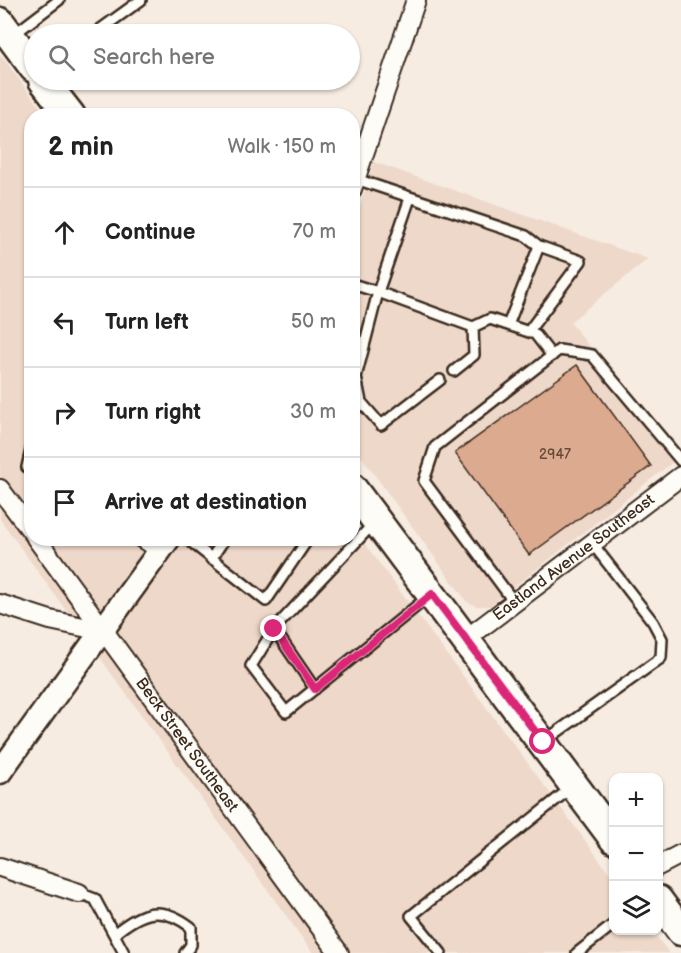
<!DOCTYPE html>
<meta charset="utf-8">
<style>
:root{--surface:#fff;--page:#f2f2f2;--text:#222;--muted:#767676;--line:#e0e0e0}
body{margin:0;font-family:"Balsamiq Sans",sans-serif;background:var(--page);color:var(--text)}
.controls{position:absolute;right:18px;bottom:18px;display:grid;overflow:hidden;border-radius:12px;box-shadow:0 2px 4px #0004}
.controls button{width:54px;height:54px;display:grid;place-items:center;padding:0;border:0;border-bottom:2px solid var(--line);background:var(--surface);color:var(--text);font:30px sans-serif}
.stop{position:absolute;width:18px;height:18px;margin:-14px;border:4px solid #db2777;border-radius:50%;background:#fff}
.stop.end{background:#db2777;border-color:#fff;box-shadow:0 2px 6px #0008}
.list{margin:0;padding:0;list-style:none}
h2{display:flex;justify-content:space-between;align-items:center;height:78px;margin:0;padding:0 24px;font-size:26px}
h2 small{font-size:20px;font-weight:400;color:var(--muted)}
.list li{display:grid;grid-template-columns:39px 1fr auto;gap:18px;align-items:center;box-sizing:border-box;height:90px;padding:0 24px;border-top:2px solid var(--line)}
.list b{display:block;font-size:22px;white-space:nowrap}
.list em{font-size:20px;font-style:normal;color:var(--muted)}
.icon{flex:none;width:33px;height:33px;fill:none;stroke:currentColor;stroke-width:2;stroke-linecap:round;stroke-linejoin:round}
.map{position:relative;flex:none;width:681px;height:953px;overflow:hidden}
.search{position:absolute;background:var(--surface);box-shadow:0 2px 4px #0004;left:24px;top:24px;width:336px;height:66px;display:flex;align-items:center;gap:15px;box-sizing:border-box;padding:0 21px;border-radius:33px;color:var(--muted);font-size:22px}
.panel{position:absolute;background:var(--surface);box-shadow:0 2px 4px #0004;left:24px;top:108px;width:336px;height:438px;border-radius:24px}
.map>svg:first-child{display:block}
.built{fill:#eed8c9}
.building{fill:#dcaa8e;stroke:#3b2a1e;stroke-width:1.5}
.lines{fill:none;stroke-linecap:round;stroke-linejoin:round}
.service-casing{stroke:#3b2a1e;stroke-width:14}
.minor-casing{stroke:#3b2a1e;stroke-width:22}
.tertiary-casing{stroke:#3b2a1e;stroke-width:27}
.primary-casing{stroke:#3b2a1e;stroke-width:33}
.service{stroke:#fdfcf7;stroke-width:9}
.minor{stroke:#fdfcf7;stroke-width:18}
.tertiary{stroke:#fdfcf7;stroke-width:22}
.primary{stroke:#fdfcf7;stroke-width:28}
.route{stroke:#db2777;stroke-width:8}
.labels{text-anchor:middle;dominant-baseline:central;stroke-width:4.5;stroke-linejoin:round;paint-order:stroke}
.number-label{font-size:14px;fill:#634a3a}
.street-label{font-size:16px;fill:#3b2a1e;stroke:#fdfcf7}
</style>
<div class="map">
<svg width="681" height="953" viewBox="0 0 681 953">
<rect width="100%" height="100%" fill="#f6ece2"/>
<filter id="ink" filterUnits="userSpaceOnUse"><feTurbulence type="fractalNoise" baseFrequency=".0167" numOctaves="2"/><feDisplacementMap in="SourceGraphic" scale="12" xChannelSelector="R" yChannelSelector="G"/><feConvolveMatrix kernelMatrix="1 2 1 2 8 2 1 2 1" color-interpolation-filters="sRGB"/></filter>
<g filter="url(#ink)">
<path class="built" d="M 0,54 L 46,115 L 32,116 L 32,538 L 352,538 L 353,528 L 613,878 L 614,930 L 652,931 L 669,953 L 313,953 L 0,519 Z
M 374,162 L 648,259 L 570,322 L 678,458 L 490,606 L 476,606 L 467,602 L 353,445 L 353,228 Z"/>
<path class="building" d="M 577,365 L 651,466 L 529,555 L 455,453 Z"/>
<g class="lines">
<defs>
<path id="service" d="M 94,34 L 141,0
M 13,35 L 59,0
M 356,179 L 526,236 L 539,246
M 410,198 L 378,292 L 473,327 L 474,355 L 454,371
M 352,284 L 378,292 L 356,377 L 361,402 L 381,425 L 440,380
M 508,325 L 539,246 L 581,261 L 528,332
M 473,327 L 490,319 L 535,334 L 552,356
M 32,446 L 27,467 L 32,470
M 134,538 L 157,553
M 186,538 L 266,601 L 306,542
M 211,559 L 225,538
M 514,602 L 424,481 L 435,447 L 559,350 L 592,355 L 681,461
M 274,629 L 373,524
M 315,689 L 274,629 L 251,666 L 286,712 L 428,597
M 546,740 L 661,658 L 662,639 L 653,622 L 592,543
M 79,893 L 95,899 L 124,953
M 114,934 C 142,911 161,904 191,927 L 191,945 L 185,953
M 441,953 L 411,916 L 572,787
M 577,953 L 614,924"/>
<g id="minor">
<path d="M 352,189 L 416,0"/>
<path d="M 0,489 L 32,532"/>
<path id="s1" d="M 36,538 L 339,953"/>
<path d="M 0,604 L 50,620 L 102,631"/>
<path id="s2" d="M 466,639 L 681,476"/>
<path d="M 658,866 L 681,854"/>
<path d="M 0,867 L 79,893"/>
</g>
<path id="tertiary" d="M 0,772 L 169,538"/>
<path id="primary" d="M 0,22 L 34,68
M 43,80 L 71,116
M 352,488 L 614,839
M 658,900 L 681,931"/>
</defs>
<use href="#service" class="service-casing"/>
<use href="#minor" class="minor-casing"/>
<use href="#tertiary" class="tertiary-casing"/>
<use href="#primary" class="primary-casing"/>
<use href="#service" class="service"/>
<use href="#minor" class="minor"/>
<use href="#tertiary" class="tertiary"/>
<use href="#primary" class="primary"/>
</g>
</g>
<g class="lines" filter="url(#ink)">
<path class="route" d="M 274,629 L 315,689 L 432,594 L 543,742"/>
</g>
<g class="labels">
<g class="number-label">
<text x="555" y="454">2947</text>
</g>
<g class="street-label">
<text stroke="none"><textPath href="#s2" startOffset="135">Eastland Avenue Southeast</textPath></text>
<text stroke="none"><textPath href="#s1" startOffset="256">Beck Street Southeast</textPath></text>
</g>
</g>
</svg>
<div class="controls">
<button>+</button>
<button>−</button>
<button><svg class="icon" aria-label="layers" viewBox="0 0 24 24"><path d="M12 4l9 5-9 5-9-5zM3 14l9 5 9-5"/></svg></button>
</div>
<div class="stop" style="left:543px;top:742px"></div>
<div class="stop end" style="left:274px;top:629px"></div>
<div class="search"><svg class="icon" aria-label="search" viewBox="0 0 24 24"><circle cx="10" cy="10" r="6"/><path d="M15 15l6 6"/></svg>Search here</div>
<section class="panel">
<h2>2 min<small>Walk · 150 m</small></h2>
<ul class="list">
<li><svg class="icon" aria-label="ahead" viewBox="0 0 24 24"><path d="M12 20V5M6 11l6-6 6 6"/></svg><div><b>Continue</b></div><em>70 m</em></li>
<li><svg class="icon" aria-label="left" viewBox="0 0 24 24"><path d="M17 20v-9H6M10 6l-5 5 5 5"/></svg><div><b>Turn left</b></div><em>50 m</em></li>
<li><svg class="icon" aria-label="right" viewBox="0 0 24 24"><path d="M7 20v-9h11M14 6l5 5-5 5"/></svg><div><b>Turn right</b></div><em>30 m</em></li>
<li><svg class="icon" aria-label="arrive" viewBox="0 0 24 24"><path d="M6 21V4h12l-3 4 3 4H6"/></svg><div><b>Arrive at destination</b></div></li>
</ul>
</section>
</div>
